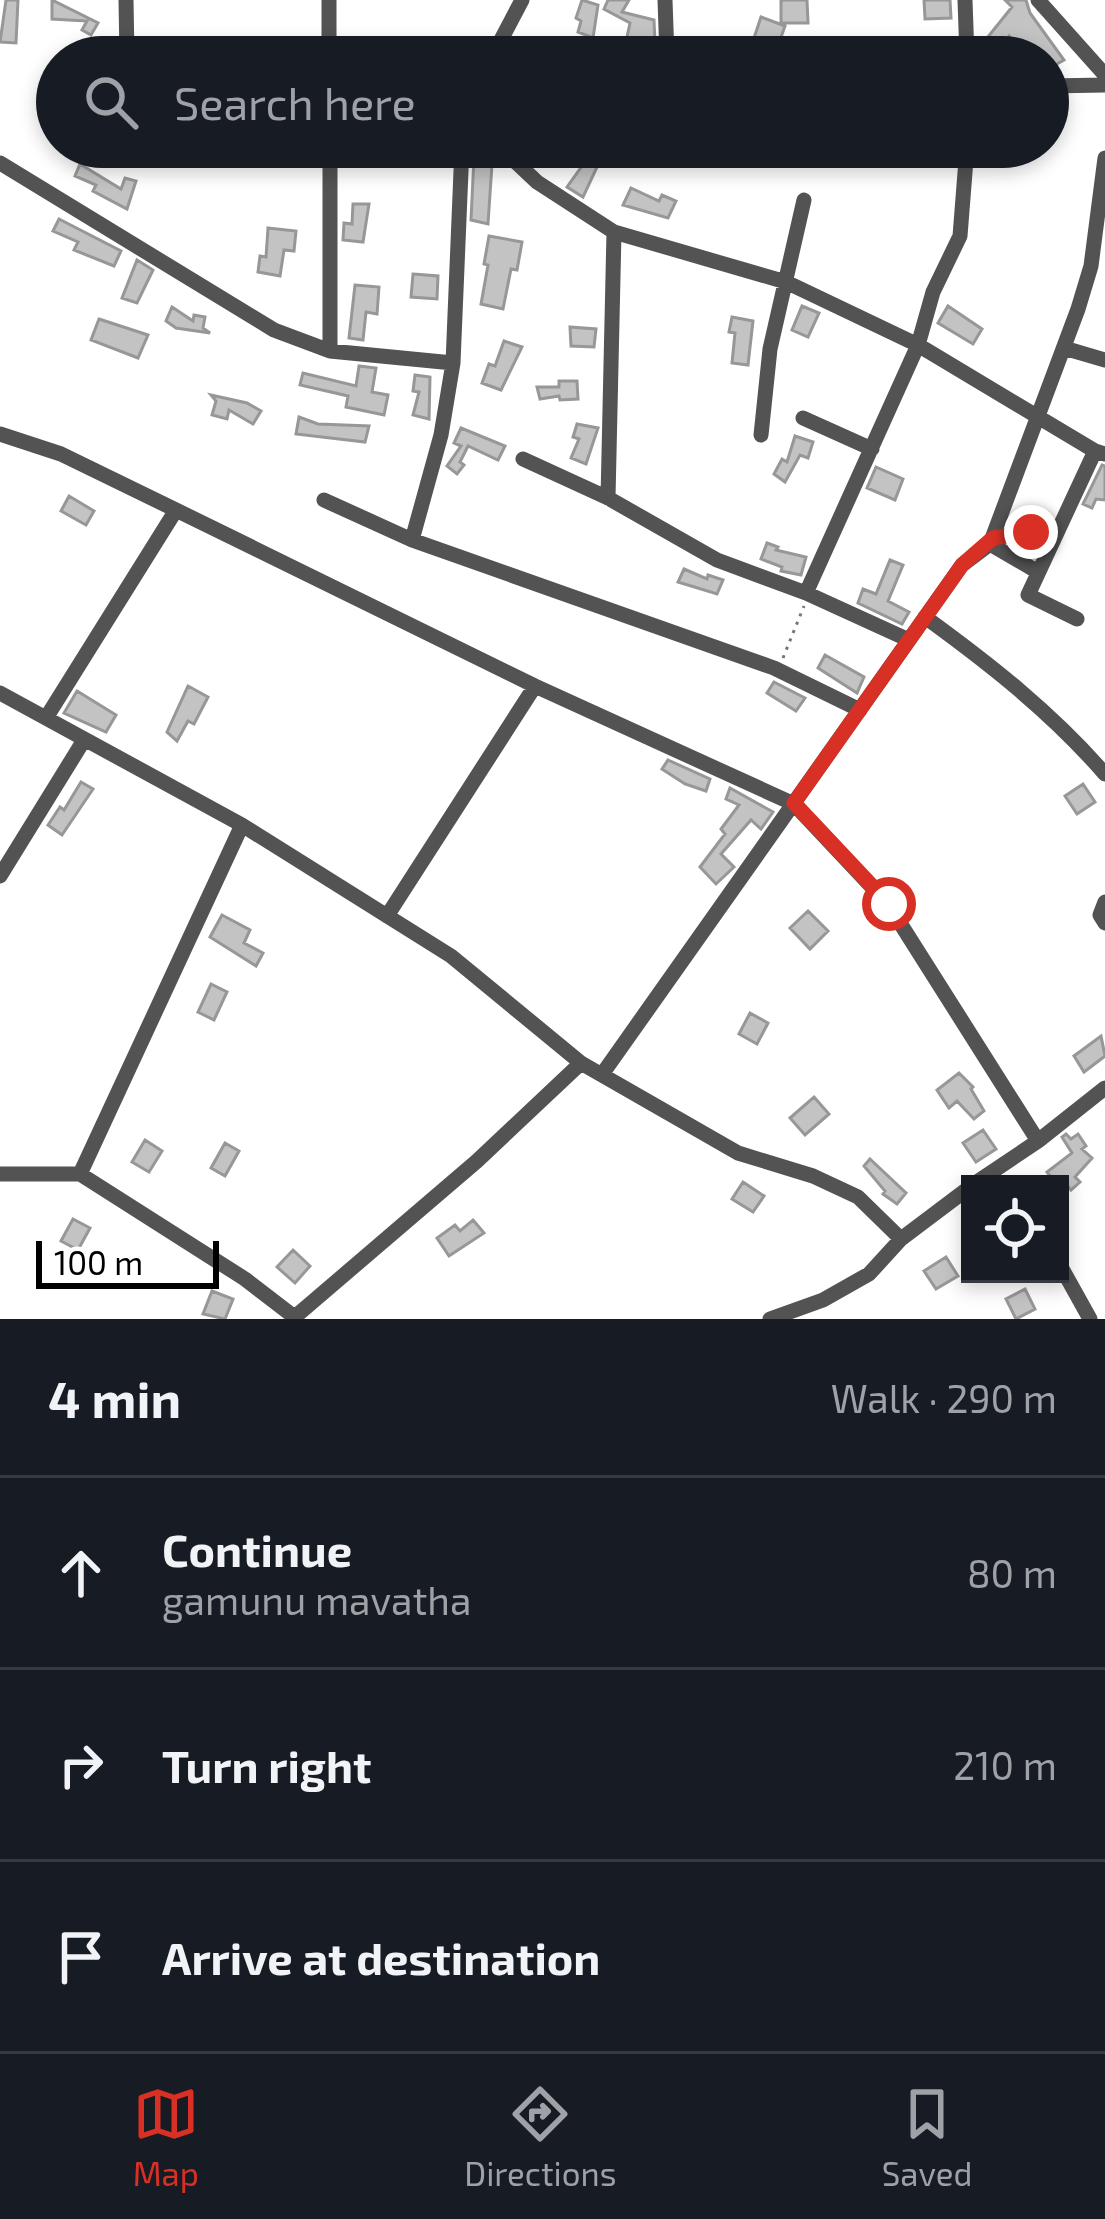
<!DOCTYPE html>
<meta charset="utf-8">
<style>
:root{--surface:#171b24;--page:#20242c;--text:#f1f3f6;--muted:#9ea1a6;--line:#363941;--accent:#d93025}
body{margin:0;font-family:"Exo 2",sans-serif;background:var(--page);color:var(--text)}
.controls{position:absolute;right:36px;bottom:36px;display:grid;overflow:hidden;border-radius:0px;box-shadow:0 6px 18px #0003}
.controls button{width:108px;height:108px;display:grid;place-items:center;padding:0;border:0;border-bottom:3px solid var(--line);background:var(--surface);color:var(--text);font:60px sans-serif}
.scale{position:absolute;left:36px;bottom:30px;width:183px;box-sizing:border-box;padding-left:12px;border:6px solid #000;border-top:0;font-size:33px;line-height:42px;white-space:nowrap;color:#000;-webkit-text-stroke:9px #fff;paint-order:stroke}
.stop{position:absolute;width:36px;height:36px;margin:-27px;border:9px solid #d93025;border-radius:50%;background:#fff}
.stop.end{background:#d93025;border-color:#fff;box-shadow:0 3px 12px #0008}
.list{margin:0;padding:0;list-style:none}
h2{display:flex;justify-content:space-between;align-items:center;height:156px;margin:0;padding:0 48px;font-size:51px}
h2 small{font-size:39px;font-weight:400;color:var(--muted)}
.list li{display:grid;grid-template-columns:78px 1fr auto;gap:36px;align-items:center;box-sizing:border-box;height:192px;padding:0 48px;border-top:3px solid var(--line)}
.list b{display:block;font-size:45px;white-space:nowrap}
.list p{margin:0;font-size:39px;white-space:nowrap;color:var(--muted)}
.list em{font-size:39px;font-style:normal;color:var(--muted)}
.icon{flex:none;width:66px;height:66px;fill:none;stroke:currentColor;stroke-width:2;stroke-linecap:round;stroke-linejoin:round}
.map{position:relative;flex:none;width:1105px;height:1319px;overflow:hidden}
.search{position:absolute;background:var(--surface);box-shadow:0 6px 18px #0003;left:36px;right:36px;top:36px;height:132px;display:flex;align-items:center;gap:30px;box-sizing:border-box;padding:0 42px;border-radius:66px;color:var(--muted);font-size:45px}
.sheet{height:732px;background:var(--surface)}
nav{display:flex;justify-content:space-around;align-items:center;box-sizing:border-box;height:168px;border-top:3px solid var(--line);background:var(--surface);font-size:33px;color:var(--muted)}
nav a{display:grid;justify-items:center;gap:6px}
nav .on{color:var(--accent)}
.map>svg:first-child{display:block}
.building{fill:#c3c3c3;stroke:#979797;stroke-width:3}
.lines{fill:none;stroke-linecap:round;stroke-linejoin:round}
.path{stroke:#757575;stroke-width:3;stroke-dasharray:3 6;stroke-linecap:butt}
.minor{stroke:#535353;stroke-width:15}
.route{stroke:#d93025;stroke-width:15}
</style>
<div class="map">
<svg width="1105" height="1319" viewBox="0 0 1105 1319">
<rect width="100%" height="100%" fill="#fff"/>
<path class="building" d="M 6,0 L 18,0 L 16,43 L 0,42 Z
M 52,0 L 98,23 L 91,35 L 82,30 L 87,21 L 52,19 Z
M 582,0 L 598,5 L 593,38 L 578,32 L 581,21 L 576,18 Z
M 608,0 L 629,0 L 622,12 L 654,20 L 655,43 L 627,37 L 630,23 L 604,9 Z
M 781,0 L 807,0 L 808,23 L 781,23 Z
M 924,0 L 950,0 L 951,18 L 925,19 Z
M 1005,0 L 1026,0 L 1030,13 L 1064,60 L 1048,69 L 1048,57 L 1023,57 L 1009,36 L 992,57 L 979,57 L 979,48 L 1012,7 Z
M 761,17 L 785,26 L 774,57 L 770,43 L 754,38 Z
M 238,43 L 272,43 L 271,57 L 238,57 Z
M 590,147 L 604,152 L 583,197 L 567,187 L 587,159 Z
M 474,157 L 486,158 L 485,164 L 492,164 L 488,224 L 471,220 Z
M 80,164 L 121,189 L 125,178 L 136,181 L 127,209 L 93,191 L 96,185 L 75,176 Z
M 631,188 L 659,201 L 662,195 L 676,201 L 668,218 L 623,205 Z
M 353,204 L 369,204 L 363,242 L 343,240 L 344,223 L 352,224 Z
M 59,219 L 121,251 L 114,266 L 74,250 L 78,242 L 53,231 Z
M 268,228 L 296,231 L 294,251 L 284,250 L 280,276 L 258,272 L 260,256 L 266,257 Z
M 489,236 L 522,242 L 517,270 L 511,269 L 503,309 L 481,304 L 488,265 L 484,264 Z
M 137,260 L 153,270 L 137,303 L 122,298 Z
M 413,274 L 438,276 L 437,299 L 411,297 Z
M 355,285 L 379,287 L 377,314 L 366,312 L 363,340 L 349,338 Z
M 802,306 L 819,313 L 808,337 L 792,330 Z
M 948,306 L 982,329 L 973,344 L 938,323 Z
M 172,307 L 193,321 L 194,315 L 205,317 L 203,328 L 210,333 L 176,328 L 166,321 Z
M 732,317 L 753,321 L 748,365 L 732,363 L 735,333 L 729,332 Z
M 99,319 L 148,335 L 138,358 L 91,340 Z
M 570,327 L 596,329 L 594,347 L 571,346 Z
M 504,341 L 522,347 L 501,390 L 482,383 L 489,364 L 495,366 Z
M 359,366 L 376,368 L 372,392 L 388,395 L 384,415 L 346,407 L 348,396 L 300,385 L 303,373 L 356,386 Z
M 415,375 L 430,377 L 429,419 L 413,415 L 419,392 L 413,391 Z
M 559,381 L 577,381 L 578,399 L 560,400 L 559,396 L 540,399 L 537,387 L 559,387 Z
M 211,395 L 247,403 L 261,411 L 253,424 L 229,410 L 227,419 L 212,415 L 216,401 Z
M 299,417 L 318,424 L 369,426 L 365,442 L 296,434 Z
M 577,424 L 598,428 L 586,464 L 571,458 L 579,439 L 573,437 Z
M 461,428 L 505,446 L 498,460 L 468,446 L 460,462 L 464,465 L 457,474 L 447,466 L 461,446 L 454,443 Z
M 795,436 L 813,442 L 808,458 L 800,455 L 785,482 L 774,474 L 782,459 L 787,462 Z
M 1102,465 L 1105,466 L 1105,500 L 1096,499 L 1092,508 L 1083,504 Z
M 876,467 L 903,479 L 895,500 L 867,488 Z
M 69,496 L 94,511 L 86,525 L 61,511 Z
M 767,543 L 778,547 L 776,550 L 806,557 L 801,575 L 781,571 L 782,567 L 761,559 Z
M 890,560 L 903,565 L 888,601 L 909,612 L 902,624 L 858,603 L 863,589 L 876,594 Z
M 684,569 L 707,579 L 708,575 L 723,580 L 717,594 L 678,582 Z
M 825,655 L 864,677 L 857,693 L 818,668 Z
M 774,682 L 805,698 L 796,711 L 767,693 Z
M 188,686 L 208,697 L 194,724 L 188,721 L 177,741 L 167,732 Z
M 77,691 L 116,715 L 106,732 L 64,713 Z
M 668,760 L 710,779 L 706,791 L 685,784 L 662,769 Z
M 81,782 L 93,789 L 62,835 L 48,825 L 60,807 L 64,810 Z
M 1083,784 L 1095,802 L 1077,814 L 1065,796 Z
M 730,788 L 773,812 L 761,829 L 751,820 L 721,854 L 734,867 L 716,884 L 700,867 L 725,834 L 721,829 L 739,805 L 726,799 Z
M 808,911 L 828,931 L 810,949 L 790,928 Z
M 222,915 L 250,930 L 244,943 L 263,953 L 256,966 L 210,937 Z
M 211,984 L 227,992 L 214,1020 L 198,1012 Z
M 750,1013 L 768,1023 L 757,1044 L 739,1034 Z
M 1101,1036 L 1105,1056 L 1084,1072 L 1074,1056 Z
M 959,1073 L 973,1087 L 971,1089 L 984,1111 L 974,1119 L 957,1101 L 949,1108 L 937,1090 Z
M 814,1097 L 829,1114 L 805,1135 L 790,1118 Z
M 983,1130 L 996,1149 L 976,1162 L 963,1143 Z
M 1066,1134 L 1071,1139 L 1078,1134 L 1086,1146 L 1082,1149 L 1092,1158 L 1075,1177 L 1080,1182 L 1071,1190 L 1062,1179 L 1056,1184 L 1047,1172 L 1072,1153 L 1062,1137 Z
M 145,1140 L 162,1151 L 149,1172 L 132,1162 Z
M 225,1143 L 239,1151 L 225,1176 L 211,1168 Z
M 870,1159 L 906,1193 L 897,1204 L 883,1194 L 885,1191 L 864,1166 Z
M 743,1182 L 764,1196 L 753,1212 L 732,1199 Z
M 73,1219 L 90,1228 L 78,1250 L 61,1241 Z
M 473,1220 L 484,1233 L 449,1256 L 437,1238 L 455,1225 L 460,1231 Z
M 293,1250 L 310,1266 L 295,1283 L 277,1267 Z
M 946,1257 L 958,1276 L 936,1289 L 924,1271 Z
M 1025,1289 L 1035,1309 L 1016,1319 L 1006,1299 Z
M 212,1291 L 233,1299 L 225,1319 L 203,1314 Z"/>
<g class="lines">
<path class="path" d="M 1006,535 L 1021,537 L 1047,524
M 783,658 L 804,606"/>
<path class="minor" d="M 126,0 L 127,57
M 329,0 L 329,57
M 665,0 L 667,57
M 965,0 L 967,57
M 1038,0 L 1105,75
M 492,57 L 522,0
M 1048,86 L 1105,85
M 330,147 L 330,351
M 500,147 L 537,182 L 614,232 L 786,282 L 918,345 L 1095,451 L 1105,454
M 0,163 L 274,330 L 330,351 L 453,363
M 1064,348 L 1105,360
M 803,418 L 872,449
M 0,434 L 61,454 L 176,510
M 761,435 L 770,349 L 804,200
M 523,459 L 608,498 L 717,560 L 806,593 L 918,345 L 933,292 L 960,236 L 967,147
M 608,498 L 614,232
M 324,500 L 412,540 L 774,668 L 860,710
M 412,540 L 441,435 L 453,363 L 462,147
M 990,544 L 1038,572
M 806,593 L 909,640
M 925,617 C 991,665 1052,713 1105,774
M 1077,619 L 1028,595 L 1095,451
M 0,693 L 242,825 L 451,956 L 581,1063 L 738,1153 L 813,1176 L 858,1197 L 901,1239
M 46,718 L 176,510 L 535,686 L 794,804 L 888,904 L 1038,1141
M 0,876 L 84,740
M 1105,902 L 1100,915 L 1105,923
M 387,916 L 535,686
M 603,1073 L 962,565 L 990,544 L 1078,309 L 1091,266 L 1105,158
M 0,1174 L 80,1174 L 245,1279 L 297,1319
M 80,1174 L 242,825
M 974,1184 L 1038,1141 L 1105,1088
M 1060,1265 L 1090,1319
M 296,1316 L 477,1161 L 581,1063
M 770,1319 L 823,1300 L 869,1274 L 901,1239 L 970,1187"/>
</g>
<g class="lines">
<path class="route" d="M 889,904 L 794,803 L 962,565 L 993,538 L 1031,532"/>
</g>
</svg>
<div class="controls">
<button><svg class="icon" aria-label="locate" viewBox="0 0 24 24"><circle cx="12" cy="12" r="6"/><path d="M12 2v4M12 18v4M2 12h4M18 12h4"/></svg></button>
</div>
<div class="scale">100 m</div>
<div class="stop" style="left:889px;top:904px"></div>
<div class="stop end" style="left:1031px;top:532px"></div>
<div class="search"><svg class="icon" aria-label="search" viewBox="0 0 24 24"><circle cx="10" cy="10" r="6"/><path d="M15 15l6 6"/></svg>Search here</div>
</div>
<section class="sheet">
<h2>4 min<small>Walk · 290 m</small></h2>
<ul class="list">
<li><svg class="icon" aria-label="ahead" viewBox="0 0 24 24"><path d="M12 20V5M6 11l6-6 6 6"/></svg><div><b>Continue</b><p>gamunu mavatha</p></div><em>80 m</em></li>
<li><svg class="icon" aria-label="right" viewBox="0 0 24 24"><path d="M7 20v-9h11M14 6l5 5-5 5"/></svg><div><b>Turn right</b></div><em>210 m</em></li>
<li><svg class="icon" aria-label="arrive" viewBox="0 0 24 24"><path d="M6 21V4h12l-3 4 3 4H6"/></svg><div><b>Arrive at destination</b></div></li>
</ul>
</section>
<nav>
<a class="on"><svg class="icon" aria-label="map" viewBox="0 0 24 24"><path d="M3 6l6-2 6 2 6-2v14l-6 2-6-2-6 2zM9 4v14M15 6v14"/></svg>Map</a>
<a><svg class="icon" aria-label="directions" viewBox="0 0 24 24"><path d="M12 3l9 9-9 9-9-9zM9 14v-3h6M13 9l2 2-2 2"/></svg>Directions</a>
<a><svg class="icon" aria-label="saved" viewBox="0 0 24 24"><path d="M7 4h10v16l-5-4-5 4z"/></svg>Saved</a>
</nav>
